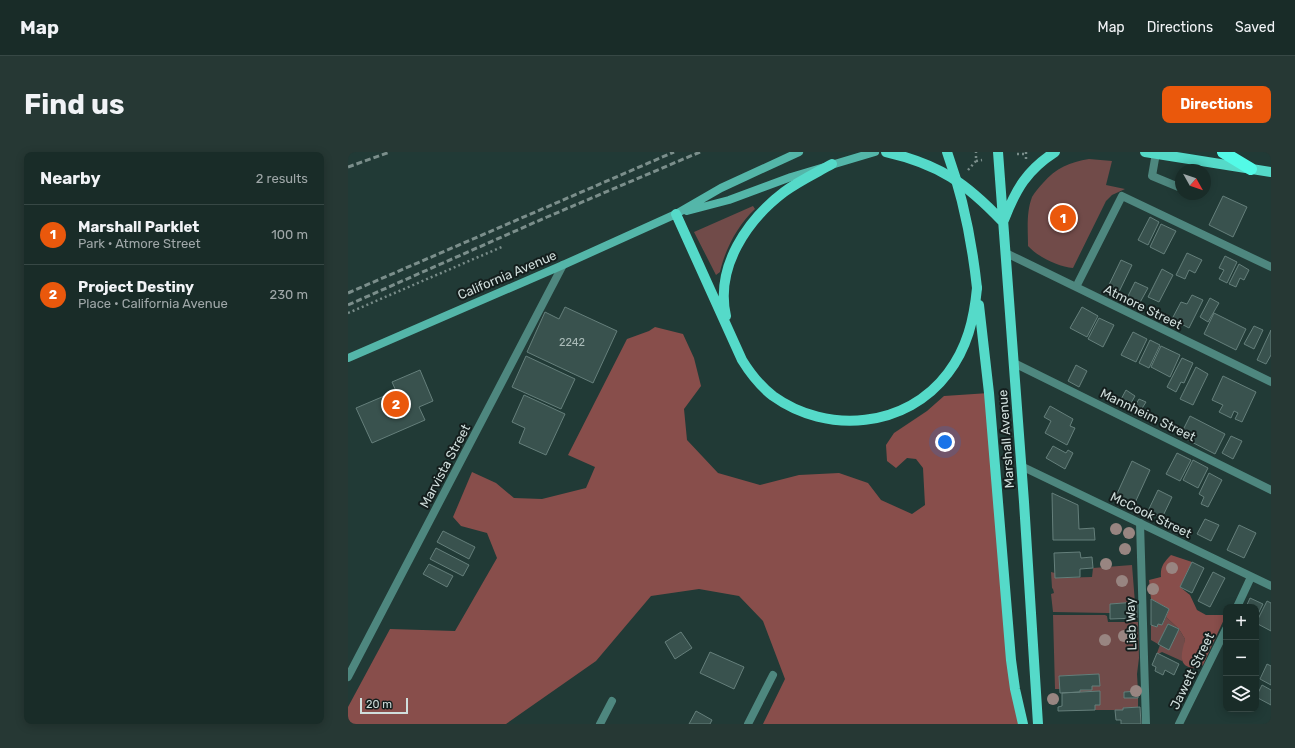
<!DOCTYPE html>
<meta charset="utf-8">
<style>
:root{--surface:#192c28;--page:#263834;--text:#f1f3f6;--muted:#9fa7a8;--line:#374845;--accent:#ea580c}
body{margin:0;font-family:Rubik,sans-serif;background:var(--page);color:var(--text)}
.controls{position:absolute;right:12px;bottom:12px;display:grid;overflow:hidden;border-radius:8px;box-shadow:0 2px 10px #0003}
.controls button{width:36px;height:36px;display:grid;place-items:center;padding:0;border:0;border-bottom:1px solid var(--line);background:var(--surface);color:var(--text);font:20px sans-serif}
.compass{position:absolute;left:827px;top:12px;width:36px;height:36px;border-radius:50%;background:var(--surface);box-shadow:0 2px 10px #0003;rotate:130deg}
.scale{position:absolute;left:12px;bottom:10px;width:48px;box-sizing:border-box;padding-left:4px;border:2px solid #d0dedc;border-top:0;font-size:11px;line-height:14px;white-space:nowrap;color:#d0dedc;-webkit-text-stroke:3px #141e1d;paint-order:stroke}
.you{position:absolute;left:597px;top:290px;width:14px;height:14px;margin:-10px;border:3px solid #fff;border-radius:50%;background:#1a73e8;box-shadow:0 0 0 6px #1a73e833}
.badge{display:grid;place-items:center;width:26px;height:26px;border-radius:50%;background:var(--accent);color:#fff;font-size:13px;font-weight:700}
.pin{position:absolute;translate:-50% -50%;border:2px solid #fff;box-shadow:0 1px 4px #0006}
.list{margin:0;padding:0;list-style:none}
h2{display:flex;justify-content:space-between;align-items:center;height:52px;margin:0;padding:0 16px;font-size:17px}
h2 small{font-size:13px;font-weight:400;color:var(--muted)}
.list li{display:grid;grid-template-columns:26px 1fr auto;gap:12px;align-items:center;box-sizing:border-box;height:60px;padding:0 16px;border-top:1px solid var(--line)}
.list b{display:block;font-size:15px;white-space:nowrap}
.list p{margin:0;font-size:13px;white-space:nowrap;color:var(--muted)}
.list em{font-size:13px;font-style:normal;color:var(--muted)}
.icon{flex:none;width:22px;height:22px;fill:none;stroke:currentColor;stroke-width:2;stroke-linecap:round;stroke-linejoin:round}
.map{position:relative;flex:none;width:923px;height:572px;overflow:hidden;border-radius:8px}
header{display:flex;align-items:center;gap:24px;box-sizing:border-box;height:56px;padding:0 20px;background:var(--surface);border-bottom:1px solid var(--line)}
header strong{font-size:19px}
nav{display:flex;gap:22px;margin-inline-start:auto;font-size:14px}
.intro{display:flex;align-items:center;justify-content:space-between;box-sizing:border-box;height:96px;padding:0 24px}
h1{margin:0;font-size:28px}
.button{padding:10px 18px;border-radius:8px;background:var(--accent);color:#fff;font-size:14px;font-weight:700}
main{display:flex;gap:24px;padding:0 24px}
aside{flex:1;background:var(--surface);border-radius:8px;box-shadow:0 2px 10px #0003}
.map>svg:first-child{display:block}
.green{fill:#714b49}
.forest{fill:#884e4b}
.building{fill:#39524e;stroke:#657f7b}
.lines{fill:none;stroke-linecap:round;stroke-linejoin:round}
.path{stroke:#798c89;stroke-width:2.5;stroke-dasharray:2 3;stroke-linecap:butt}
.lane{stroke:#4e877f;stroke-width:8}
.street{stroke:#4e877f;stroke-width:8}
.secondary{stroke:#54b6a9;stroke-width:8}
.primary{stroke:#55dac9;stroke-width:10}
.highway{stroke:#53fae7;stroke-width:12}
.rail{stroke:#7b8e8b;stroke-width:3;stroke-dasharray:6 3;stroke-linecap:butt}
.primary-bridge{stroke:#55dac9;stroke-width:10}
.tree{fill:#988581}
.labels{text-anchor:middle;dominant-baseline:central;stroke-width:4;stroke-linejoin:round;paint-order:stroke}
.number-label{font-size:11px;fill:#aabbb8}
.street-label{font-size:13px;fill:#d0dedc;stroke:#141e1d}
</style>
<header>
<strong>Map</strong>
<nav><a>Map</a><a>Directions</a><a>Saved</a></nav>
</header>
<div class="intro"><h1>Find us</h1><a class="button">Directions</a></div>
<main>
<aside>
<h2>Nearby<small>2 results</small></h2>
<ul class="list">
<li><span class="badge">1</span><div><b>Marshall Parklet</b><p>Park · Atmore Street</p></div><em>100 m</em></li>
<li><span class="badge">2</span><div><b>Project Destiny</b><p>Place · California Avenue</p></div><em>230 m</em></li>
</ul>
</aside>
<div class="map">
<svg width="923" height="572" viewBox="0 0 923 572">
<rect width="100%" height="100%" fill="#213a36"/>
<path class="green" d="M 741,7 L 764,9 L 758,33 L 777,37 L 764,43 L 758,49 L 725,116 C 711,115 690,105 680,94 C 680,79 678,61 684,45 C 687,40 691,35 695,31 C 708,16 722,10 741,7 Z
M 405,54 L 407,57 C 390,73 377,97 372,120 L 368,123 L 346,80 Z
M 784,413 L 787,451 L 762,452 L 762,461 L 760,461 L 705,460 L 703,442 L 706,441 L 705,437 L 704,436 L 703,420 L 707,421 L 707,426 L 744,425 L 745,416 Z
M 705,463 L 757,463 L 759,464 L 760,470 L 790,470 L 791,506 L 789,522 L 790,539 L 776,540 L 776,546 L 790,546 L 790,555 L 775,556 L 775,558 L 747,558 L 747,553 L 752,552 L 752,539 L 732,540 L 732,538 L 744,538 L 744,534 L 751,534 L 751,522 L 711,524 L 712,537 L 707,537 Z
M 818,465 L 831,477 L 837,487 L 834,509 L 814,500 L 810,502 L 809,501 L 812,493 L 821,497 L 831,477 L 820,472 L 810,492 L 803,488 L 803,473 L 809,475 L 810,472 L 814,473 Z"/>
<path class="forest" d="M 307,175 L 335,182 L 346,206 L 353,234 L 336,257 L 339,288 L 370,321 L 412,333 L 451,323 L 491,321 L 520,331 L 533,348 L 564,362 L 577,353 L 575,316 L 568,307 L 559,306 L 548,316 L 539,309 L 538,293 L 546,281 L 579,259 L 596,244 L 641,241 L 660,477 L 675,572 L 415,572 L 437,527 L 415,469 L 391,444 L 351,437 L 303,444 L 248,509 L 158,572 L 0,572 L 0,555 L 42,477 L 107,479 L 149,406 L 139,381 L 113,374 L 105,365 L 124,320 L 148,331 L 166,346 L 194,347 L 238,336 L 247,315 L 220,303 L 279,187 L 301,179 Z
M 823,403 L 844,410 L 832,435 L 842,443 L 849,458 L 858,463 L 878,463 L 855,513 C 852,515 848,517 844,516 C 828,513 835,498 837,487 L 831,477 L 818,465 L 821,457 L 803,447 L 801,428 L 813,425 C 812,415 816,410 823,403 Z"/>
<path class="building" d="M 875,44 L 899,55 L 885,85 L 861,73 Z
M 802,65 L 811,70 L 800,93 L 790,88 Z
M 813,72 L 828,79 L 816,102 L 802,95 Z
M 839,101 L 854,108 L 847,121 L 841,118 L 837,127 L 828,123 Z
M 877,104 L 889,110 L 879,131 L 871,127 L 876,118 L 871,116 Z
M 773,108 L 784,113 L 769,144 L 758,139 Z
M 891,112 L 901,118 L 896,128 L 892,126 L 888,135 L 881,132 Z
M 814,117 L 825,123 L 811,150 L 800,145 Z
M 787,130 L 800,136 L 790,154 L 778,148 Z
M 844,143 L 855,148 L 841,176 L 824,167 L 833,150 L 839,152 Z
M 862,146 L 871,151 L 860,170 L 852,165 Z
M 217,155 L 269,179 L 245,231 L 179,200 L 197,160 L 211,167 Z
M 734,155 L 750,164 L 739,185 L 722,176 Z
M 866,161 L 898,177 L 888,198 L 856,182 Z
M 751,166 L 766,173 L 755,195 L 740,187 Z
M 906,174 L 915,178 L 906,197 L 896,192 Z
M 923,178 L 923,203 L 918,212 L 909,208 Z
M 785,180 L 799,187 L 788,210 L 773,203 Z
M 802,188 L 812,193 L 801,216 L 791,211 Z
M 813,194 L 832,203 L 822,225 L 803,215 Z
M 178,204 L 227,227 L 213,257 L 164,235 Z
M 834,206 L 845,211 L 836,231 L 833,230 L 828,240 L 819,235 Z
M 728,213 L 739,219 L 731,235 L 720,229 Z
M 848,215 L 860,222 L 845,253 L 832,247 Z
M 72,218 L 85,249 L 71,255 L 77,268 L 24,291 L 8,256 L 48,239 L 44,230 Z
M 875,224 L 908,240 L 894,270 L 887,267 L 890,261 L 886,259 L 883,266 L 871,260 L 875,253 L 864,248 Z
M 778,238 L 787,244 L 779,258 L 770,253 Z
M 176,243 L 217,262 L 198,303 L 171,291 L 177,276 L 164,270 Z
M 791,247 L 798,250 L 790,263 L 784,259 Z
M 702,254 L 725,267 L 722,274 L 727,276 L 719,293 L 697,281 L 703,269 L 696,265 Z
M 842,264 L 877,282 L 867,302 L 832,284 Z
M 883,284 L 894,289 L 885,307 L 874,301 Z
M 705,294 L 718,301 L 720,298 L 725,301 L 717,317 L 698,306 Z
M 829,301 L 843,308 L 832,329 L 818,322 Z
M 845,308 L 860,316 L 850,336 L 835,328 Z
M 784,309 L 802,318 L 786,353 L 768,344 Z
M 861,321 L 874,328 L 860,355 L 853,352 L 856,345 L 851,342 Z
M 810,338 L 824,345 L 814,366 L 800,359 Z
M 704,341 L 730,353 L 731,377 L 746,376 L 747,388 L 705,388 Z
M 857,367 L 871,373 L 863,389 L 849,382 Z
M 891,373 L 908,381 L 896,406 L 879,398 Z
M 95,379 L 127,395 L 121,407 L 89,390 Z
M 88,396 L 121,413 L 115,424 L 82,407 Z
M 732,400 L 733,406 L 744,405 L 745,416 L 732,417 L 732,425 L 707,426 L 706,401 Z
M 844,410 L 856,416 L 844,441 L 832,435 Z
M 81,412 L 105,424 L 99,435 L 75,422 Z
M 865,420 L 877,426 L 862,455 L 850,449 Z
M 902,446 L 915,452 L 908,466 L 908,455 L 898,455 Z
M 803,447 L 821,457 L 814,473 L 810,472 L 809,475 L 803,473 Z
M 919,449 L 923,451 L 923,479 L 908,471 Z
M 789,450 L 789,466 L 762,467 L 762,452 Z
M 820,472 L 831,477 L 821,498 L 810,492 Z
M 333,480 L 344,496 L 327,507 L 317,490 Z
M 362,500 L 396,515 L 386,537 L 352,521 Z
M 809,501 L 831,512 L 826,523 L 817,518 L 815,523 L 807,519 L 808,515 L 804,513 Z
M 919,512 L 923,514 L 923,533 L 912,527 Z
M 751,522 L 752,534 L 744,534 L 744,538 L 732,538 L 732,540 L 712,541 L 711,524 Z
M 914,533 L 923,538 L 923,553 L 908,545 Z
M 752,539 L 752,553 L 747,553 L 747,558 L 710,559 L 710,555 L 714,554 L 714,541 Z
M 790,539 L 790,546 L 776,546 L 776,540 Z
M 792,555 L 793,572 L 773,572 L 773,568 L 768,568 L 767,558 L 775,558 L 775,556 Z
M 348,559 L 364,568 L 362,572 L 341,572 Z"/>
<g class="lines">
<path class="path" d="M 678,0 L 678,7
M 669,2 L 677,2
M 628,9 L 634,8
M 620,18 L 628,9 L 628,0
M 0,161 L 156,94"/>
<path class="lane" d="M 808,1 L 804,24 L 833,36
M 666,211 L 923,338
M 792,371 L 798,572
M 889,455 L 903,425
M 831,572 L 878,477"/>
<path class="street" d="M 658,101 L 923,230
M 728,135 L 774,44 L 923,115
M 673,314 L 923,434
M 0,525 L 215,113
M 252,572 L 264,549
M 400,572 L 425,523"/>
<path class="secondary" d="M 339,59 L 381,48 L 443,25 L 527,0
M 0,206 L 215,113 L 328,62 L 373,36 L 451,0"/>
<path class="primary" d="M 538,0 C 591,12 618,31 655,70
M 650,0 L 676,350 L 690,572
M 797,0 L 923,20
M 328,62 L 394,208 C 402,221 412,234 425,244 C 479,283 559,276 600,221 C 619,196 626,168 629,136
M 656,68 C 668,37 679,18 707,0
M 631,153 L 641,241 L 663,508 L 667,537 L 675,572
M 378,164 C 367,115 399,68 436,40 C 451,29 468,21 484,12"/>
<path class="highway" d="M 875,0 L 903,17"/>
<path class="rail" d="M 0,15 L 42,0
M 0,141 L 326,0
M 0,153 L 199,65 L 352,0"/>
<path class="primary-bridge" d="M 599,0 C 615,44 624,90 629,136"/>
</g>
<g class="tree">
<circle cx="768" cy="377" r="6"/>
<circle cx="781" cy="381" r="6"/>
<circle cx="777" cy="397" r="6"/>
<circle cx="758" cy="412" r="6"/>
<circle cx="824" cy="416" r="6"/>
<circle cx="774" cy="429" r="6"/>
<circle cx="805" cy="437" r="6"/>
<circle cx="776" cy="484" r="6"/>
<circle cx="757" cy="488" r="6"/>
<circle cx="788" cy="539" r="6"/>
<circle cx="705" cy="547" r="6"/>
</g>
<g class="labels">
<g class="number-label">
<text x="224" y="190">2242</text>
</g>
<g class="street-label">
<text transform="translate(159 123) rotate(-23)">California Avenue</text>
<text transform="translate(795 155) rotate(26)">Atmore Street</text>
<text transform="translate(800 263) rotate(26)">Mannheim Street</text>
<text transform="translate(658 287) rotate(-94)">Marshall Avenue</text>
<text transform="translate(97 314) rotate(-62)">Marvista Street</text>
<text transform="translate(803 363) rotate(26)">McCook Street</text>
<text transform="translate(783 472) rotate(-92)">Lieb Way</text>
<text transform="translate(844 519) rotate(-64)">Jawett Street</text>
</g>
</g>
</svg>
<div class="controls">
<button>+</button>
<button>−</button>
<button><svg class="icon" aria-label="layers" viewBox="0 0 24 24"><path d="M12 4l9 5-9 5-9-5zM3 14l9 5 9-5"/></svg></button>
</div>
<svg class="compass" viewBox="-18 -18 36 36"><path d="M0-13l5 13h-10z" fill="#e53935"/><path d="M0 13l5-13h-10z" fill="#9fa7a8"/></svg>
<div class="scale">20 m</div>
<div class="you"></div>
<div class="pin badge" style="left:715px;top:66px">1</div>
<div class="pin badge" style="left:48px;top:252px">2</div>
</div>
</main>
